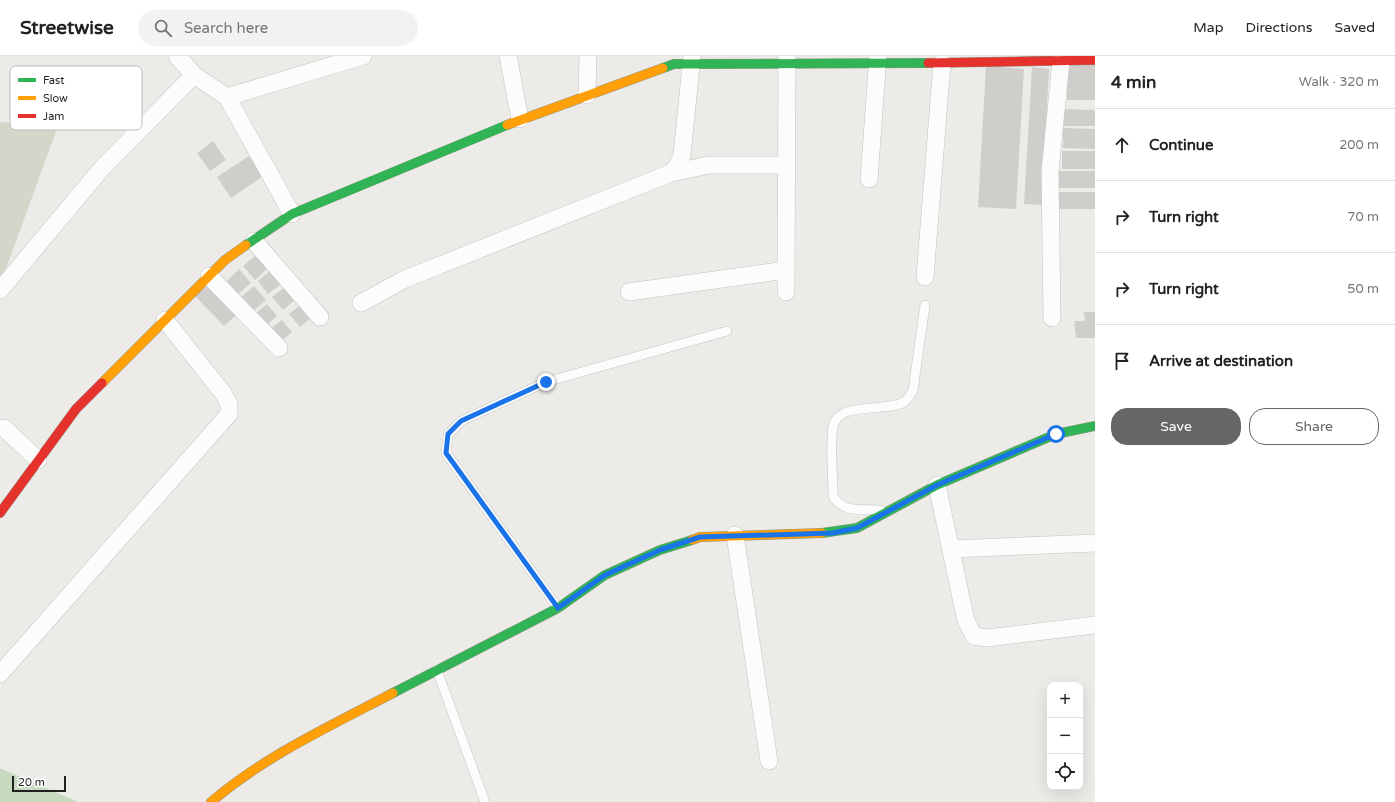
<!DOCTYPE html>
<meta charset="utf-8">
<style>
:root{--surface:#fff;--page:#f2f2f2;--text:#222;--muted:#767676;--line:#e0e0e0;--accent:#676665}
body{margin:0;font-family:"Varela Round",sans-serif;background:var(--page);color:var(--text)}
.controls{position:absolute;right:12px;bottom:12px;display:grid;overflow:hidden;border-radius:8px;box-shadow:0 4px 16px #0002}
.controls button{width:36px;height:36px;display:grid;place-items:center;padding:0;border:0;border-bottom:1px solid var(--line);background:var(--surface);color:var(--text);font:20px sans-serif}
.scale{position:absolute;left:12px;bottom:10px;width:54px;box-sizing:border-box;padding-left:4px;border:2px solid #1f1f1f;border-top:0;font-size:11px;line-height:14px;white-space:nowrap;color:#1f1f1f;-webkit-text-stroke:3px #fff;paint-order:stroke}
.stop{position:absolute;width:12px;height:12px;margin:-9px;border:3px solid #1a73e8;border-radius:50%;background:#fff}
.stop.end{background:#1a73e8;border-color:#fff;box-shadow:0 1px 4px #0008}
.list{margin:0;padding:0;list-style:none}
h2{display:flex;justify-content:space-between;align-items:center;height:52px;margin:0;padding:0 16px;font-size:17px}
h2 small{font-size:13px;font-weight:400;color:var(--muted)}
.list li{display:grid;grid-template-columns:26px 1fr auto;gap:12px;align-items:center;box-sizing:border-box;height:72px;padding:0 16px;border-top:1px solid var(--line)}
.list b{display:block;font-size:15px;white-space:nowrap}
.list em{font-size:13px;font-style:normal;color:var(--muted)}
.actions{display:flex;gap:8px;padding:12px 16px}
.actions a{flex:1;padding:9px 0;border:1px solid var(--accent);border-radius:16px;text-align:center;font-size:14px;color:var(--accent)}
.actions .main{background:var(--accent);color:#fff}
.icon{flex:none;width:22px;height:22px;fill:none;stroke:currentColor;stroke-width:2;stroke-linecap:round;stroke-linejoin:round}
.map{position:relative;flex:none;width:1095px;height:746px;overflow:hidden}
header{display:flex;align-items:center;gap:24px;box-sizing:border-box;height:56px;padding:0 20px;background:var(--surface);border-bottom:1px solid var(--line)}
header strong{font-size:19px}
nav{display:flex;gap:22px;margin-inline-start:auto;font-size:14px}
.search{width:280px;height:36px;background:var(--page);display:flex;align-items:center;gap:10px;box-sizing:border-box;padding:0 14px;border-radius:22px;color:var(--muted);font-size:15px}
main{display:flex}
aside{flex:1;background:var(--surface)}
.map>svg:first-child{display:block}
.construction{fill:#d5d5ca}
.forest{fill:#c7dabf}
.building{fill:#d0cecb}
.lines{fill:none;stroke-linecap:round;stroke-linejoin:round}
.lane-casing{stroke:#c4c3c2;stroke-width:10}
.street-casing{stroke:#c4c3c2;stroke-width:18}
.fast-casing{stroke:#939681;stroke-width:10}
.slow-casing{stroke:#939681;stroke-width:10}
.jam-casing{stroke:#939681;stroke-width:10}
.lane{stroke:#fcfcfc;stroke-width:9}
.street{stroke:#fcfcfc;stroke-width:17}
.fast{stroke:#30b455;stroke-width:9}
.slow{stroke:#ff9f0a;stroke-width:9}
.jam{stroke:#e5322d;stroke-width:9}
.route{stroke:#1a73e8;stroke-width:5}
.key{fill:#fff;stroke:#bcbcbc;stroke-width:1}
.key-label{font-size:11px;fill:#1f1f1f}
</style>
<header>
<strong>Streetwise</strong>
<div class="search"><svg class="icon" aria-label="search" viewBox="0 0 24 24"><circle cx="10" cy="10" r="6"/><path d="M15 15l6 6"/></svg>Search here</div>
<nav><a>Map</a><a>Directions</a><a>Saved</a></nav>
</header>
<main>
<div class="map">
<svg width="1095" height="746" viewBox="0 0 1095 746">
<rect width="100%" height="100%" fill="#edebe8"/>
<path class="construction" d="M 0,66 L 58,70 L 0,229 Z"/>
<path class="forest" d="M 0,712 L 78,746 L 0,746 Z"/>
<path class="building" d="M 1067,8 L 1095,9 L 1095,44 L 1067,44 Z
M 986,10 L 1024,13 L 1016,153 L 978,151 Z
M 1032,11 L 1049,13 L 1042,149 L 1024,148 Z
M 1062,53 L 1095,54 L 1095,70 L 1062,70 Z
M 1063,72 L 1095,73 L 1095,93 L 1063,92 Z
M 213,85 L 226,104 L 210,115 L 197,97 Z
M 1062,95 L 1095,95 L 1095,113 L 1062,113 Z
M 249,100 L 263,120 L 231,142 L 217,121 Z
M 1059,115 L 1095,115 L 1095,132 L 1059,132 Z
M 1056,136 L 1095,136 L 1095,153 L 1055,153 Z
M 256,199 L 268,212 L 255,224 L 243,210 Z
M 239,213 L 251,227 L 238,238 L 227,225 Z
M 270,215 L 281,228 L 268,238 L 258,225 Z
M 207,230 L 236,259 L 224,270 L 195,240 Z
M 254,230 L 266,244 L 253,255 L 241,241 Z
M 285,231 L 295,244 L 283,254 L 272,241 Z
M 267,248 L 277,260 L 265,271 L 255,258 Z
M 302,248 L 312,261 L 300,271 L 289,258 Z
M 1084,256 L 1095,256 L 1095,282 L 1076,282 L 1074,265 L 1085,265 Z
M 282,264 L 292,276 L 280,286 L 269,274 Z"/>
<g class="lines">
<defs>
<path id="lane" d="M 881,454 C 863,453 842,457 833,440 C 833,420 830,390 833,371 C 838,344 885,357 904,346 C 908,344 911,337 913,334 L 925,249
M 558,552 L 446,397 L 448,379 L 461,365 L 546,326 L 727,275
M 437,614 L 485,746"/>
<path id="street" d="M 177,0 L 194,19 L 227,41 L 292,158
M 508,0 L 520,63
M 587,39 L 588,0
M 227,41 L 363,0
M 671,117 L 709,109 L 786,109
M 869,123 L 878,0
M 254,185 L 320,261
M 209,220 L 279,292
M 925,221 L 942,7
M 0,234 L 103,111 L 194,19
M 629,236 L 786,214
M 786,236 L 787,0
M 361,247 L 405,223 L 671,117 L 678,109 L 682,99 L 692,0
M 1052,262 L 1050,115 L 1061,5
M 4,372 L 38,404
M 937,429 L 966,565 L 974,580 L 987,582 L 1095,569
M 735,479 L 769,705
M 951,493 L 1095,487
M 0,618 L 229,358 L 229,348 L 223,337 L 165,264"/>
<path id="fast" d="M 663,12 L 674,8 L 928,7
M 246,189 L 292,158 L 507,69
M 822,477 L 857,472 L 937,429 L 1056,378 L 1095,370
M 393,637 L 558,552 L 605,519 L 660,494 L 692,484"/>
<path id="slow" d="M 507,69 L 663,12
M 102,327 L 225,204 L 246,189
M 692,484 L 700,481 L 822,477
M 211,746 C 265,700 330,670 393,637"/>
<path id="jam" d="M 928,7 L 1095,4
M 0,457 L 76,353 L 102,327"/>
</defs>
<use href="#lane" class="lane-casing"/>
<use href="#street" class="street-casing"/>
<use href="#fast" class="fast-casing"/>
<use href="#slow" class="slow-casing"/>
<use href="#jam" class="jam-casing"/>
<use href="#lane" class="lane"/>
<use href="#street" class="street"/>
<use href="#fast" class="fast"/>
<use href="#slow" class="slow"/>
<use href="#jam" class="jam"/>
</g>
<g class="lines">
<path class="route" d="M 546,326 L 461,365 L 448,378 L 446,397 L 558,552 L 605,519 L 660,494 L 700,481 L 833,477 L 857,472 L 937,429 L 1056,378"/>
</g>
<rect x="10" y="10" width="132" height="64" rx="6" class="key"/>
<rect x="18" y="22" width="18" height="4" fill="#30b455"/>
<rect x="18" y="40" width="18" height="4" fill="#ff9f0a"/>
<rect x="18" y="58" width="18" height="4" fill="#e5322d"/>
<g class="key-label">
<text x="43" y="28">Fast</text>
<text x="43" y="46">Slow</text>
<text x="43" y="64">Jam</text>
</g>
</svg>
<div class="controls">
<button>+</button>
<button>−</button>
<button><svg class="icon" aria-label="locate" viewBox="0 0 24 24"><circle cx="12" cy="12" r="6"/><path d="M12 2v4M12 18v4M2 12h4M18 12h4"/></svg></button>
</div>
<div class="scale">20 m</div>
<div class="stop" style="left:1056px;top:378px"></div>
<div class="stop end" style="left:546px;top:326px"></div>
</div>
<aside>
<h2>4 min<small>Walk · 320 m</small></h2>
<ul class="list">
<li><svg class="icon" aria-label="ahead" viewBox="0 0 24 24"><path d="M12 20V5M6 11l6-6 6 6"/></svg><div><b>Continue</b></div><em>200 m</em></li>
<li><svg class="icon" aria-label="right" viewBox="0 0 24 24"><path d="M7 20v-9h11M14 6l5 5-5 5"/></svg><div><b>Turn right</b></div><em>70 m</em></li>
<li><svg class="icon" aria-label="right" viewBox="0 0 24 24"><path d="M7 20v-9h11M14 6l5 5-5 5"/></svg><div><b>Turn right</b></div><em>50 m</em></li>
<li><svg class="icon" aria-label="arrive" viewBox="0 0 24 24"><path d="M6 21V4h12l-3 4 3 4H6"/></svg><div><b>Arrive at destination</b></div></li>
</ul>
<div class="actions"><a class="main">Save</a><a>Share</a></div>
</aside>
</main>
